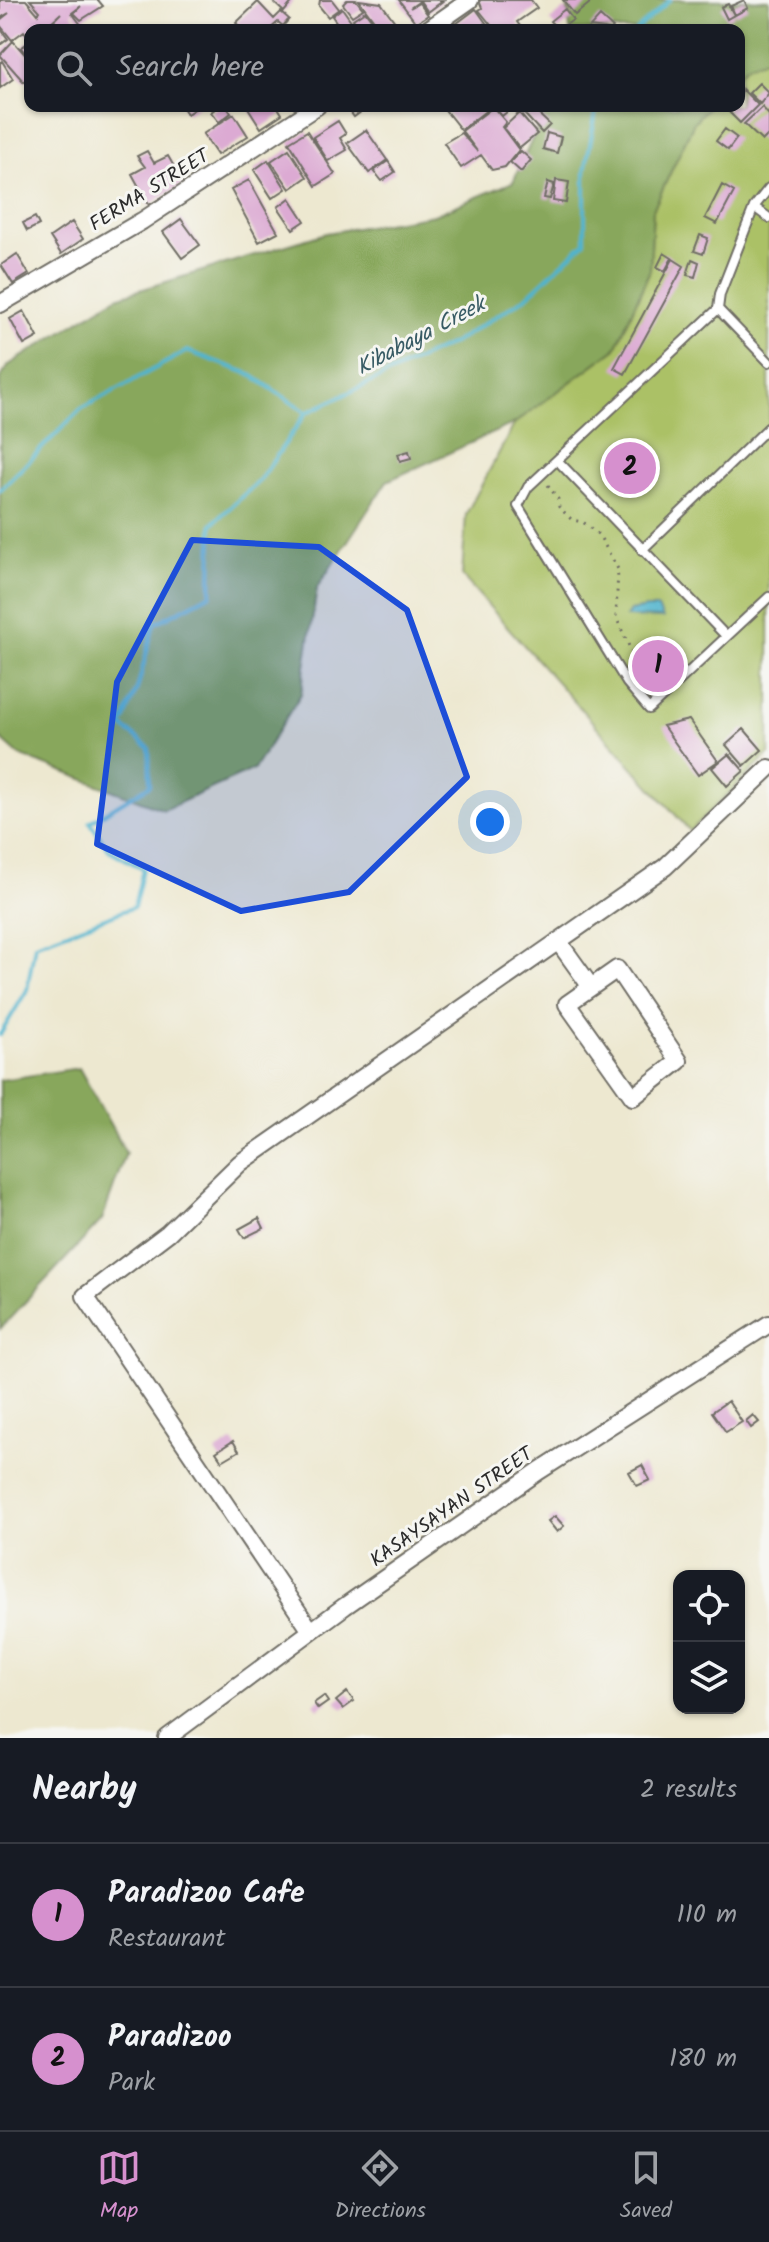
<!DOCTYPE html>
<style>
:root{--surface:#171b24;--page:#20242c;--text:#f1f3f6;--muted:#9ea1a6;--line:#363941;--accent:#d690ce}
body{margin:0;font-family:Kalam,sans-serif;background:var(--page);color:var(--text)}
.controls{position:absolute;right:24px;bottom:24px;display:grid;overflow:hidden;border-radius:16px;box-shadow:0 2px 6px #0004}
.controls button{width:72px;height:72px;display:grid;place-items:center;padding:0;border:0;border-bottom:2px solid var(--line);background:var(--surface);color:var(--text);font:40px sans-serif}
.you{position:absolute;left:490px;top:822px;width:28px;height:28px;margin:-20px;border:6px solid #fff;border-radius:50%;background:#1a73e8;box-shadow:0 0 0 12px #1a73e833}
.badge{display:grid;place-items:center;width:52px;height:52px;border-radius:50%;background:var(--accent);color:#111;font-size:26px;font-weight:700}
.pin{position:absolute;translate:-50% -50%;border:4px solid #fff;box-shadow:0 2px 8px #0006}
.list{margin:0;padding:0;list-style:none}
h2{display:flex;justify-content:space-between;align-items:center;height:104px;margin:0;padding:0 32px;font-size:34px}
h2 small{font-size:26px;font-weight:400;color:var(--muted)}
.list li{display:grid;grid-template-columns:52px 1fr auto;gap:24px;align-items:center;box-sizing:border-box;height:144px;padding:0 32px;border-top:2px solid var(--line)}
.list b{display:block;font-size:30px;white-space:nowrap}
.list p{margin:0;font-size:26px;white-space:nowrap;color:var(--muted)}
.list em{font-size:26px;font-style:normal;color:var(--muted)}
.icon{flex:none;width:44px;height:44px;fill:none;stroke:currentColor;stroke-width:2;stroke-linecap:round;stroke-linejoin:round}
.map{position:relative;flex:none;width:769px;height:1738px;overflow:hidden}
.search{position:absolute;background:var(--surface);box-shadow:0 2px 6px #0004;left:24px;right:24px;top:24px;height:88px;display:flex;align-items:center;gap:20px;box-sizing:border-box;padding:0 28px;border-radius:16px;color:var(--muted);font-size:30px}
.sheet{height:392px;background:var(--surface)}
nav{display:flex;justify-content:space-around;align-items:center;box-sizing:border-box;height:112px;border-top:2px solid var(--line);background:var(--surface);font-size:22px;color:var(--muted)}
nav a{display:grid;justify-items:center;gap:4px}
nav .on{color:var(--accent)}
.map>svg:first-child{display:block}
.green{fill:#abc166;stroke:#6b7648;stroke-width:2}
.forest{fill:#88a75b;stroke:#5a6943;stroke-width:2}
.water{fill:#4fb4ce;stroke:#3d707c;stroke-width:2}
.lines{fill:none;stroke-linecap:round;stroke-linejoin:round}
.stream{stroke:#4fb4ce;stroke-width:4}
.building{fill:#dcaad3}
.lane-casing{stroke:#6f6d65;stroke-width:12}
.street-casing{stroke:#6f6d65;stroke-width:20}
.path{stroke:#6f6d65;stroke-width:3;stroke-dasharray:2 6;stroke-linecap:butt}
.lane{stroke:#fff;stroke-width:8}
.street{stroke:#fff;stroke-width:16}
.marked{fill:#1d4ed8;fill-opacity:0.2;stroke:#1d4ed8;stroke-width:6;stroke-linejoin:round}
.labels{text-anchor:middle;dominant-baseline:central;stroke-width:6;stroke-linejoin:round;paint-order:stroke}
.street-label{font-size:20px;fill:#2b2b2b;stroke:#f6f6f2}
.water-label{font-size:22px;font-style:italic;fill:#385b64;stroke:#f6f6f2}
</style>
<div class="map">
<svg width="769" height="1738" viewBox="0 0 769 1738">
<rect width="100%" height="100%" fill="#f6f6f2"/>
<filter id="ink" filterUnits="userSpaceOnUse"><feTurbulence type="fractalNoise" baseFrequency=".0125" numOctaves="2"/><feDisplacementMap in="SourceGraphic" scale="16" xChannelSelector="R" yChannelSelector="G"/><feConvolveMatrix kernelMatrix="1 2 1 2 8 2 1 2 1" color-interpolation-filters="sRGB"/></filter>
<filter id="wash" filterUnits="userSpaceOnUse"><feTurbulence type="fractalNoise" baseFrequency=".006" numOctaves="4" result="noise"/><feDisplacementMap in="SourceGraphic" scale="32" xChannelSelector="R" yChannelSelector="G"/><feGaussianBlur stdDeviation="1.8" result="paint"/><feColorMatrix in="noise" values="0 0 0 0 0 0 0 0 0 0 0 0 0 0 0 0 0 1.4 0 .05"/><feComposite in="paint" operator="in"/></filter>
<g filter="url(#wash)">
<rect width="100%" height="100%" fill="#ede8d0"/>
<path class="green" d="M 769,58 L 769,754 L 690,831 L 462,576 L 466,514 L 515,423 L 616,348 L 650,270 L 653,210 L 694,122 L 709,106 L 739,106 L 739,74 L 746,66 Z"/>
<path class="forest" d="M 567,0 L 769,0 L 769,58 L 746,66 L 739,74 L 739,30 L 570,30 Z
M 547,106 L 709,106 L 694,122 L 653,210 L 650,270 L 616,348 L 515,423 L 387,481 L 317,588 L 301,694 L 254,769 L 164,810 L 19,755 L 0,738 L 0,379 L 9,365 L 117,297 L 326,233 L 434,215 L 513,182 Z
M 79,1068 L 126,1153 L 102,1220 L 0,1329 L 0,1080 Z"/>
<path class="water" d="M 647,608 L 658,608 L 663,618 L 626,617 L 630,611 Z"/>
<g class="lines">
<path class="stream" d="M 637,30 L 670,0
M 0,490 L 81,409 L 187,351 L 250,374 L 306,412
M 0,1035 L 27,990 L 35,944 L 134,907 L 143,869 L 109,850 L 90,822 L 150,785 L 149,748 L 122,726 L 138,686 L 154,624 L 211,594 L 212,524 L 260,480 L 306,413 L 455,342 L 525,298 L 585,242 L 585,172 L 597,106"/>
</g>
<g id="blocks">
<path class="building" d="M 0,0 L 26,0 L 38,14 L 40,11 L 30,0 L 98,0 L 103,6 L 81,20 L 74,13 L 81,6 L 72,13 L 85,30 L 60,30 L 53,21 L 61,13 L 49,24 L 57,30 L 30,30 L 30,38 L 24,31 L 12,40 L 0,25 L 0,20 L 9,13 L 0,18 Z
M 271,0 L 294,0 L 284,12 Z
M 320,0 L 332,0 L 339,9 L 328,17 L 319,6 Z
M 347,0 L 356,0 L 363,9 L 352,16 L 343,4 Z
M 359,0 L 381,3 L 401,30 L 381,30 Z
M 399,0 L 444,0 L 428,12 L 420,1 L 410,8 L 419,3 L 428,15 L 416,23 Z
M 479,0 L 531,0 L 537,8 L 517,22 L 523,30 L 495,30 L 479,10 L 482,8 Z
M 563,0 L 587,0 L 590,3 L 575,15 Z
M 744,0 L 748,8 L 735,15 L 731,6 Z
M 258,2 L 274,19 L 281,12 L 289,19 L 283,26 L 278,22 L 269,30 L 243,30 L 236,23 Z
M 728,4 L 734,15 L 727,19 L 721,7 Z
M 342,8 L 354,25 L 347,30 L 342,30 L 332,16 Z
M 476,9 L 491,30 L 460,30 L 456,24 Z
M 565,9 L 573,20 L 558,30 L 550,21 Z
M 365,11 L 379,30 L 360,30 L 353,19 Z
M 600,16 L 613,28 L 611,30 L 590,27 Z
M 0,28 L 8,39 L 0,45 Z
M 13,41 L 30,60 L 30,77 L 24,82 L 0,55 Z
M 30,41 L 30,59 L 21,48 Z
M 2,61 L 13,79 L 0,88 L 0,63 Z
M 759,83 L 769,93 L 760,104 L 749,93 Z
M 742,89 L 758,105 L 740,123 L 723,106 L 739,106 Z
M 182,106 L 199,106 L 187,114 Z
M 219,106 L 226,106 L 231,113 L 219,122 L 211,112 Z
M 247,106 L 277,106 L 282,114 L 261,128 Z
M 346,106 L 369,106 L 354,117 Z
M 442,106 L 492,106 L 461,130 Z
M 494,106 L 514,106 L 502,116 Z
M 517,106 L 530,106 L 550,125 L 542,133 Z
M 493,107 L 506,122 L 502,127 L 519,150 L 505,167 L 492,170 L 481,155 L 461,168 L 444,143 L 461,133 L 477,151 L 462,131 Z
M 762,107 L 769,115 L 769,134 L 762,141 L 744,124 Z
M 519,113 L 537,134 L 520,148 L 503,128 Z
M 234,114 L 248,136 L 217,155 L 203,134 Z
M 338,121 L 346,134 L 340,138 L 347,150 L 328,161 L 313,137 Z
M 725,129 L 737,138 L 728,150 L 716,141 Z
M 366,130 L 387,160 L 369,173 L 347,143 Z
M 307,131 L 335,174 L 316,186 L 289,142 Z
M 547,133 L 561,137 L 557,153 L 543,149 Z
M 289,149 L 307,177 L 290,189 L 271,161 Z
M 147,151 L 154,163 L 168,156 L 184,184 L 149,205 L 132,174 L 145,167 L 137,156 Z
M 521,151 L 531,160 L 521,172 L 510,162 Z
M 268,160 L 286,189 L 272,198 L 254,170 Z
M 388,161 L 395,172 L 382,181 L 374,171 Z
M 249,180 L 278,232 L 259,242 L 231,190 Z
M 556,180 L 569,182 L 566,203 L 553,201 Z
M 548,182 L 554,184 L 550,199 L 544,198 Z
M 722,185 L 734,192 L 717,224 L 705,218 Z
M 290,198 L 305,221 L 293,229 L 278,207 Z
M 35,217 L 39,225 L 27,231 L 23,223 Z
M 181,219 L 200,245 L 182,258 L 163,232 Z
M 72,222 L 83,239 L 61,254 L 50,237 Z
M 700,235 L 708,238 L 703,254 L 694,251 Z
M 664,253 L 672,258 L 665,271 L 657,267 Z
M 17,254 L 29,274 L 13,284 L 1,265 Z
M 673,259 L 684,266 L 625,374 L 614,368 Z
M 692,259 L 699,262 L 695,277 L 687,275 Z
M 24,311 L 38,337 L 24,345 L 10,319 Z
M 409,451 L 411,458 L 400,461 L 398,454 Z
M640 665a16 16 0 1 1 32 0a16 16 0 1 1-32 0Z
M 689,720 L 718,761 L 698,775 L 663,726 Z
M 744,729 L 762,750 L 744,766 L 726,745 Z
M 729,754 L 744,771 L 727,786 L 712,768 Z
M 259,1218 L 264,1228 L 244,1238 L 239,1229 Z
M 728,1401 L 742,1422 L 726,1432 L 712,1412 Z
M 753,1415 L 759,1422 L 751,1428 L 746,1421 Z
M 233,1441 L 239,1451 L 222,1461 L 216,1452 Z
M 642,1465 L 650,1480 L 637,1486 L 629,1472 Z
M 555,1516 L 564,1526 L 557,1532 L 548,1521 Z
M 347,1692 L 354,1701 L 343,1709 L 336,1701 Z
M 324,1696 L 328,1702 L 318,1709 L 314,1703 Z"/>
</g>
</g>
<g filter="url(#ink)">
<use href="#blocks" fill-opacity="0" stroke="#6f6d65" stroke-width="2"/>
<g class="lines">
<defs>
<path id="lane" d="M 769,188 L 754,207 L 720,294 L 718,309 L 528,487 L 518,506 L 627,683 L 649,709 L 769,597
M 754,207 L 769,218
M 718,309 L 769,362
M 557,460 L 726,636
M 642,550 L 769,427"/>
<path id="street" d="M 427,30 L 470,0
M 0,304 L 142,221 L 317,106
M 558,941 L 591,987
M 617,969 L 679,1061 L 633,1097 L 567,1004 Z
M 311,1631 L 85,1296 L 168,1233 L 240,1163 L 665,867 L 769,768
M 167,1738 L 345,1606 L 539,1471 L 769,1324"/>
</defs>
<use href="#lane" class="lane-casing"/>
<use href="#street" class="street-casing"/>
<path class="path" d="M 548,485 L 558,499 L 559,507 L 572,520 L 583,522 L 599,535 L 618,569 L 616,617 L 637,664"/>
<use href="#lane" class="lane"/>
<use href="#street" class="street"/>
</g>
</g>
<path class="marked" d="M 192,540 L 319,547 L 407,610 L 467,777 L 349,892 L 241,911 L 97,844 L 117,682 Z"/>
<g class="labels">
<g class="street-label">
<text transform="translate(150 191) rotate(-32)">FERMA STREET</text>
<text transform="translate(452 1508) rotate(-35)">KASAYSAYAN STREET</text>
</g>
<g class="water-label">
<text transform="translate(421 337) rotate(-28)">Kibabaya Creek</text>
</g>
</g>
</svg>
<div class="controls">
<button><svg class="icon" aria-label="locate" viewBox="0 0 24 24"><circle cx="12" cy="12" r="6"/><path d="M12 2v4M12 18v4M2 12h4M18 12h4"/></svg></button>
<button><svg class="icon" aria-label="layers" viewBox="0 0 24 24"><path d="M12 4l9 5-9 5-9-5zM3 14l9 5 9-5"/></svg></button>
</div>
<div class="you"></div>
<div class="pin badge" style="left:658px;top:666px">1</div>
<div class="pin badge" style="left:630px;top:468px">2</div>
<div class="search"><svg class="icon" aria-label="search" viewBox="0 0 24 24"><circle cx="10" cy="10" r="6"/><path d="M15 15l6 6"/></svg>Search here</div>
</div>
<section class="sheet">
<h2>Nearby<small>2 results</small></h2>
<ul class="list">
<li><span class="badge">1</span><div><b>Paradizoo Cafe</b><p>Restaurant</p></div><em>110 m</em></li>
<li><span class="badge">2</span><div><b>Paradizoo</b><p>Park</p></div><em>180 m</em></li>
</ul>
</section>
<nav>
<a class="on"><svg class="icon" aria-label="map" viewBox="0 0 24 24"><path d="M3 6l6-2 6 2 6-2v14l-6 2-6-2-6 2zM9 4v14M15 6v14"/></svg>Map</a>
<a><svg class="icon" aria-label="directions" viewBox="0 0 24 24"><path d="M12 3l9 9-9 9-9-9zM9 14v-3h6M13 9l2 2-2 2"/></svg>Directions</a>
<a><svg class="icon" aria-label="saved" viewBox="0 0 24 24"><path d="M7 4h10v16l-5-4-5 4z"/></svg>Saved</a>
</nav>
